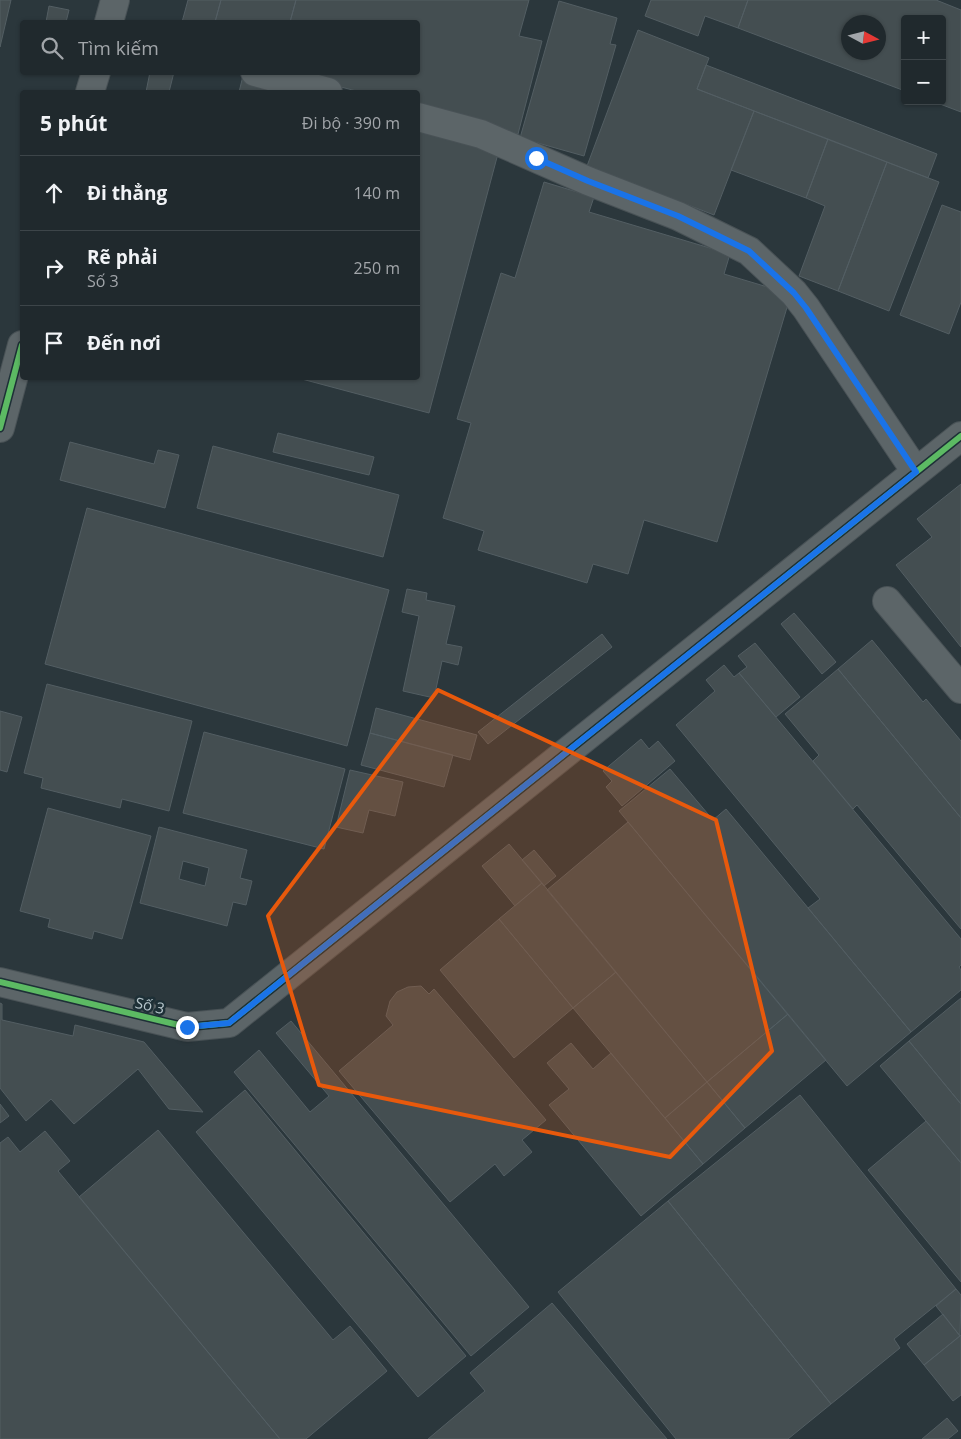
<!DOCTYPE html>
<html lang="vi">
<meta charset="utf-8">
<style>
:root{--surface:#20292d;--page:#2d3539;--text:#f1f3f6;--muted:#a2a6aa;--line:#3d4549}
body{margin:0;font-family:"Open Sans",sans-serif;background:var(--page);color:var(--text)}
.controls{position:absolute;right:15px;top:15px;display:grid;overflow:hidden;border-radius:5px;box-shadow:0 1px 4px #0004}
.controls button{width:45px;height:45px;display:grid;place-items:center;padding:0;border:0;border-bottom:1px solid var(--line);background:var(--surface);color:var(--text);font:25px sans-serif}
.compass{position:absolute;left:841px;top:15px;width:45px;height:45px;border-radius:50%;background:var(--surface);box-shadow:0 1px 4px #0004;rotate:97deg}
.stop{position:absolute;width:15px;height:15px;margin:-11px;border:4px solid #1a73e8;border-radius:50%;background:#fff}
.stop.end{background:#1a73e8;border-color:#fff;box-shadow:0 1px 5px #0008}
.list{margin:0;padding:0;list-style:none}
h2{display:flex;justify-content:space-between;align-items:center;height:65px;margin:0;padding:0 20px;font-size:21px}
h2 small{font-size:16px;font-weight:400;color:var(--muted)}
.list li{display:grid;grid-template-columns:32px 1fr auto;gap:15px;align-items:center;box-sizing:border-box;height:75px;padding:0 20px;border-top:1px solid var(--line)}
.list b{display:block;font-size:19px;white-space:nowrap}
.list p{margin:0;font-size:16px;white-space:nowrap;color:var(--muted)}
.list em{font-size:16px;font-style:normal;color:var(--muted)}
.icon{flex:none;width:28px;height:28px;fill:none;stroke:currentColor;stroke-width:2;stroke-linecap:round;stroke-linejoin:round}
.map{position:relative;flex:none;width:961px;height:1439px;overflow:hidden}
.search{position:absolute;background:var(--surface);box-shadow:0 1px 4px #0004;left:20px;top:20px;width:400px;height:55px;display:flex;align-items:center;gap:12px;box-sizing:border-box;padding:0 18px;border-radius:5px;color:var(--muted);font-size:19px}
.panel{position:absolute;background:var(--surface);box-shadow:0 1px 4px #0004;left:20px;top:90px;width:400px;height:290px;border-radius:5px}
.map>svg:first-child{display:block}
.building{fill:#444e51;stroke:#535e63;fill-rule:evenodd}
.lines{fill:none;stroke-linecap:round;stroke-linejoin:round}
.minor-casing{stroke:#495256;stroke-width:30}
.minor{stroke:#5c6568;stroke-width:28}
.cycleway-casing{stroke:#1e3037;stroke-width:9}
.cycleway{stroke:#5cba63;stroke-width:6}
.route{stroke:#1a73e8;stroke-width:6}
.marked{fill:#e8590c;fill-opacity:0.2;stroke:#e8590c;stroke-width:4;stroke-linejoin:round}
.labels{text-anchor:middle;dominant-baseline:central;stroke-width:5;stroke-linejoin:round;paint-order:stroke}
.street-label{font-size:15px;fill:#b6c5cb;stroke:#1e3037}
</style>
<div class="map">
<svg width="961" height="1439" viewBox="0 0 961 1439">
<rect width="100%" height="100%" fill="#2b373c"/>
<path class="building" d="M 0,0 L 11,0 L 0,47 Z
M 188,0 L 221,0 L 215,22 L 182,22 Z
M 221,0 L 296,0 L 290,22 L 215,22 Z
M 296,0 L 529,0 L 519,36 L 542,41 L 518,134 L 418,108 L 418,92 L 360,92 L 284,72 L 418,72 L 418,22 L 290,22 Z
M 651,0 L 748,0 L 738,28 L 705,16 L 698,36 L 645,16 Z
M 748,0 L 936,0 L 961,10 L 961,112 L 932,101 L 942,101 L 942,19 L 905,19 L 905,91 L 738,28 ZM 848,22 L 878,22 L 878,52 L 848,52 Z
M 559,1 L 617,18 L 610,44 L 616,45 L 584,156 L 520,138 Z
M 49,6 L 69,10 L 66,22 L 46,22 Z
M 638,30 L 709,58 L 697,89 L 754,111 L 714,215 L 587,166 Z
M 706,65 L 937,154 L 928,178 L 697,89 Z
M 150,72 L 174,72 L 169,92 L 146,92 Z
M 243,76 L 303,92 L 239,92 Z
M 754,111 L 828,139 L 806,198 L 731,170 Z
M 418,123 L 500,146 L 429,413 L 298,378 L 418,378 Z
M 828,139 L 887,162 L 838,291 L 799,276 L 825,206 L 806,198 Z
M 887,162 L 939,182 L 889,311 L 838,291 Z
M 544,182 L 594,197 L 589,212 L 730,254 L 724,274 L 791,294 L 717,542 L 644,520 L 628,574 L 593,564 L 587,583 L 478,550 L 484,531 L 443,518 L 471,423 L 457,419 L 501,273 L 515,278 Z
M 942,205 L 961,212 L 961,302 L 949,334 L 900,315 Z
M 278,433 L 374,457 L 369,475 L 273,452 Z
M 70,442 L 154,464 L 158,450 L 179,455 L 165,508 L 60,480 Z
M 213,446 L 399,495 L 383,557 L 197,508 Z
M 961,484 L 961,647 L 896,565 L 932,537 L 917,519 Z
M 87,508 L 389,590 L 347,746 L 45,664 Z
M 407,589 L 427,593 L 426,600 L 455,606 L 446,644 L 462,647 L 458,665 L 442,661 L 434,698 L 403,691 L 419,616 L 402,612 Z
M 794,613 L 836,662 L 822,674 L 781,624 Z
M 602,634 L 612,647 L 488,744 L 478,732 Z
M 872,640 L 923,702 L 926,699 L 961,741 L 961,818 L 838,669 Z
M 755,643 L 800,697 L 776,717 L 739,673 L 747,667 L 738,656 Z
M 724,665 L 734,677 L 739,673 L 961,939 L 961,965 L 959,967 L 961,970 L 961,990 L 911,1032 L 808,908 L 820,899 L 676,725 L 715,691 L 706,680 Z
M 838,669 L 961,818 L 961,929 L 857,805 L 853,809 L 813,761 L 819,755 L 785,714 Z
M 47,684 L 192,721 L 169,811 L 122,799 L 120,808 L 41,788 L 43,778 L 24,773 Z
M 376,708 L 477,735 L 470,760 L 370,733 Z
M 0,711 L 22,717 L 7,772 L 0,770 Z
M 204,732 L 345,769 L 324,849 L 183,813 Z
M 370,733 L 453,755 L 444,787 L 361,765 Z
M 641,739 L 649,749 L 658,741 L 675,761 L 622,806 L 606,787 L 612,781 L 603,771 Z
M 670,769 L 713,820 L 726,809 L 911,1032 L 847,1086 L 619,811 Z
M 350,770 L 403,782 L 395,816 L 369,810 L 363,833 L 336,827 Z
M 48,808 L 151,836 L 122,939 L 94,931 L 92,939 L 48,927 L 50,919 L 20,911 Z
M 628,822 L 788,1014 L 707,1082 L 547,890 Z
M 159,827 L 247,850 L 240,878 L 252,881 L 246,905 L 233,902 L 227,926 L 140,903 ZM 183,861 L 209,868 L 205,886 L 179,879 Z
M 509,844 L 542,883 L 515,906 L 482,866 Z
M 534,850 L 556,876 L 544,886 L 522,860 Z
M 542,883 L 616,972 L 573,1008 L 499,919 Z
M 499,919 L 573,1008 L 514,1058 L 440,970 Z
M 616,972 L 707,1082 L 665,1118 L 573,1008 Z
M 421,986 L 429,994 L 434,989 L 546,1120 L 522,1140 L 532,1152 L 504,1176 L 495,1164 L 450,1202 L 339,1071 L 393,1025 L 386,1016 L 390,1001 L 397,992 L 408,987 Z
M 961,998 L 961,1104 L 909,1041 Z
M 0,1003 L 2,1004 L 2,1020 L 73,1036 L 75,1025 L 144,1042 L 203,1112 L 169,1109 L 138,1069 L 74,1124 L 51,1099 L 26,1121 L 0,1088 Z
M 788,1014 L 826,1060 L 745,1128 L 707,1082 Z
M 291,1021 L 529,1307 L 471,1356 L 234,1072 L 259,1050 L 310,1112 L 329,1096 L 276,1033 Z
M 909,1041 L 961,1104 L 961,1163 L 880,1066 Z
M 571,1043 L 593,1069 L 611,1053 L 703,1164 L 641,1216 L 549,1105 L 569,1089 L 547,1063 Z
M 707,1082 L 745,1128 L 703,1164 L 665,1118 Z
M 245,1090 L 466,1356 L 418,1397 L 196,1132 Z
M 800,1095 L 956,1289 L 894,1339 L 900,1348 L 831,1404 L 668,1201 Z
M 0,1104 L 9,1116 L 0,1123 Z
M 926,1121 L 961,1163 L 961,1282 L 868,1170 Z
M 158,1130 L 333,1340 L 350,1326 L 387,1371 L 306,1439 L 280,1439 L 79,1197 Z
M 45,1131 L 70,1161 L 58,1171 L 280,1439 L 0,1439 L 0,1143 L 8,1137 L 20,1152 Z
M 668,1201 L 831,1404 L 788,1439 L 676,1439 L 558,1292 Z
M 956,1289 L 961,1295 L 960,1336 L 936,1306 Z
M 552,1303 L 667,1439 L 428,1439 L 485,1391 L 470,1373 Z
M 943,1314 L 960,1336 L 924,1365 L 907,1344 Z
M 961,1335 L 961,1395 L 953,1401 L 924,1365 Z
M 947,1418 L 958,1431 L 948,1439 L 922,1439 Z"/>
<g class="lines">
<defs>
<path id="minor" d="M 109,22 L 115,0
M 255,72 L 328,92
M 90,92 L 96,72
M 418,117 L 481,134 L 588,181 L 678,216 L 749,251 L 794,293 L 806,308 L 916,472
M 0,428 L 22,345
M 887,601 L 961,689
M 0,982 L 187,1027 L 229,1023 L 961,436"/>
</defs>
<use href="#minor" class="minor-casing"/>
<use href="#minor" class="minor"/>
<defs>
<path id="cycleway" d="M 0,428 L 22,345
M 0,982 L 187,1027 L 229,1023 L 961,436"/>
</defs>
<use href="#cycleway" class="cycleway-casing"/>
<use href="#cycleway" class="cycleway"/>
</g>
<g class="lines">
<path class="route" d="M 187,1027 L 229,1023 L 916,472 L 806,308 L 794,293 L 749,251 L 678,216 L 588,181 L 536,158"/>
</g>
<path class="marked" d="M 438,690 L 716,820 L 772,1051 L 670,1157 L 319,1085 L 268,916 Z"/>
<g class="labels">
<g class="street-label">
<text transform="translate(150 1005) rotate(13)">Số 3</text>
</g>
</g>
</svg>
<div class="controls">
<button>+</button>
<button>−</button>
</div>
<svg class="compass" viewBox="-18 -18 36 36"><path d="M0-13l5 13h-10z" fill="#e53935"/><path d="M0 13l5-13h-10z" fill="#a2a6aa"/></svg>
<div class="stop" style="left:536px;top:158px"></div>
<div class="stop end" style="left:187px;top:1027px"></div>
<div class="search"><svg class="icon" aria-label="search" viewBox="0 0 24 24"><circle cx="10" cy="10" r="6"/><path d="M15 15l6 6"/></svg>Tìm kiếm</div>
<section class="panel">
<h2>5 phút<small>Đi bộ · 390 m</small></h2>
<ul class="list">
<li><svg class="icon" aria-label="ahead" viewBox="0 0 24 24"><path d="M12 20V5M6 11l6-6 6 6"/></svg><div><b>Đi thẳng</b></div><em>140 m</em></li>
<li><svg class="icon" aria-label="right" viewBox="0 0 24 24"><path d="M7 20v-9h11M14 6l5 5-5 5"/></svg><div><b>Rẽ phải</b><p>Số 3</p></div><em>250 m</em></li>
<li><svg class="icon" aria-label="arrive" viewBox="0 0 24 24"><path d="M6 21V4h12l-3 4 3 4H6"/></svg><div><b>Đến nơi</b></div></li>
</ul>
</section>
</div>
